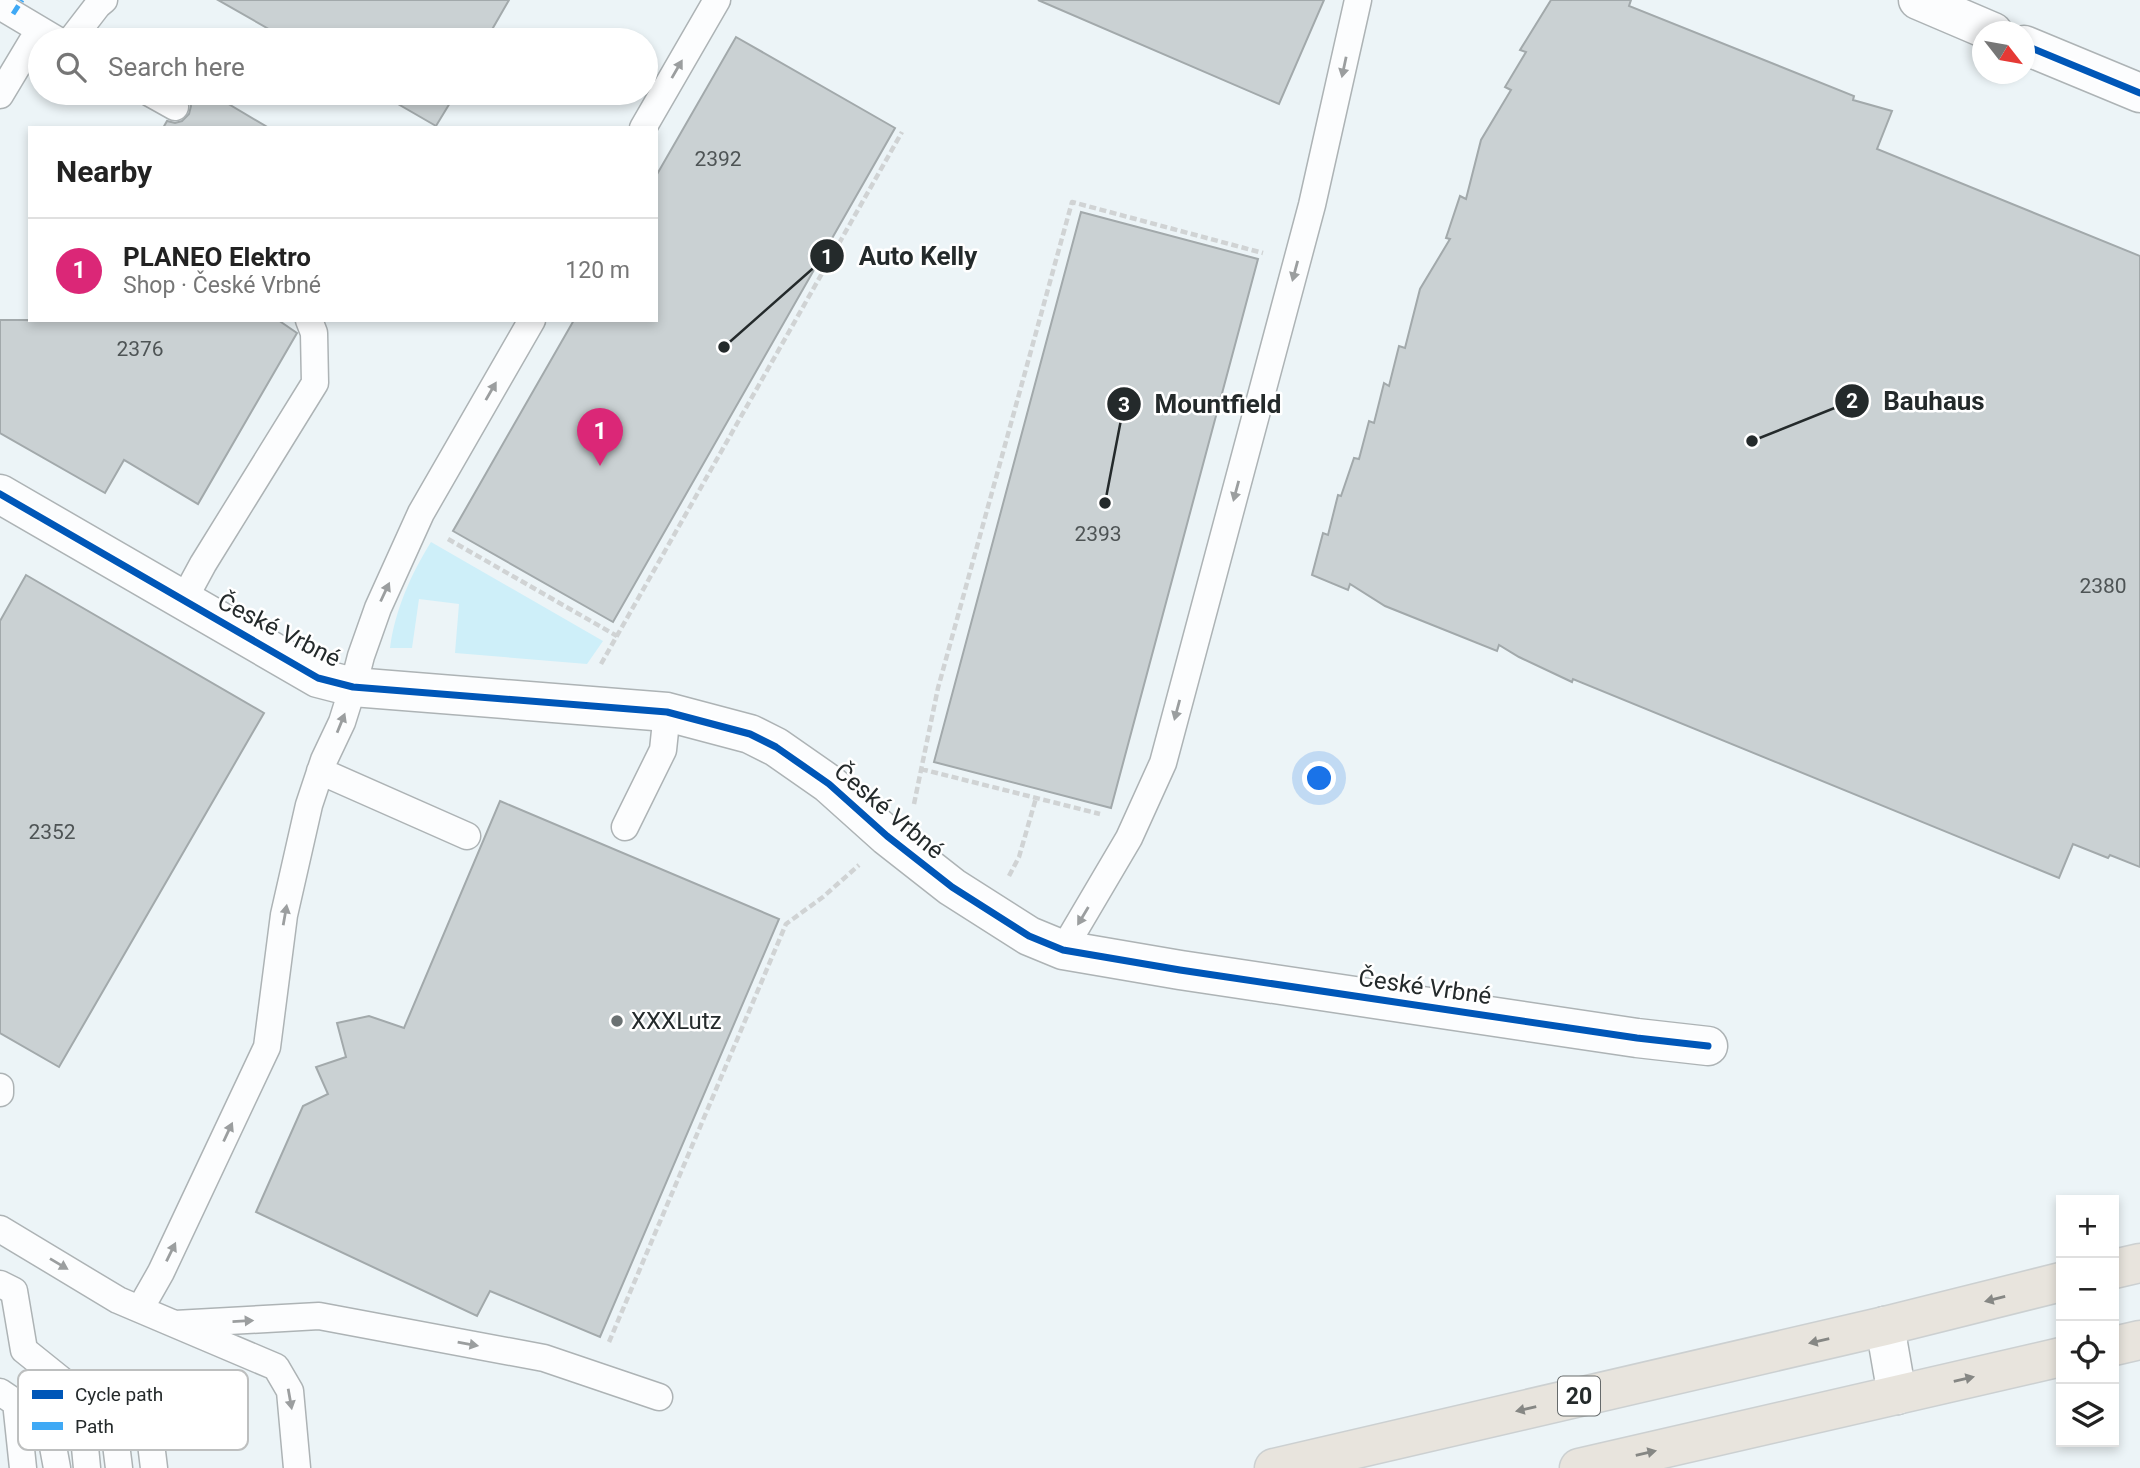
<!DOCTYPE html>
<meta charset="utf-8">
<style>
:root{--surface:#fff;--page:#f6f6f6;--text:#222;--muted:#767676;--line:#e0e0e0;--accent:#db2777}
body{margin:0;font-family:Roboto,sans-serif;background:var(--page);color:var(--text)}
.controls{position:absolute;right:21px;bottom:21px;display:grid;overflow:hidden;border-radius:0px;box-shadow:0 4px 10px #0003}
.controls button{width:63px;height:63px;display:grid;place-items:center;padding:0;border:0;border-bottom:2px solid var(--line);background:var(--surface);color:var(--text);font:35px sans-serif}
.compass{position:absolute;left:1972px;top:21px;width:63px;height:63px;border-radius:50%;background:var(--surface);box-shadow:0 4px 10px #0003;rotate:121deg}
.you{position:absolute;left:1320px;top:779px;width:24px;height:24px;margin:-18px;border:5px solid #fff;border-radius:50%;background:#1a73e8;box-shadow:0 0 0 10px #1a73e833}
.badge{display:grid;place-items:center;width:46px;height:46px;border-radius:50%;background:var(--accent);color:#fff;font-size:23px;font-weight:700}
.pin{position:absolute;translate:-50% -58px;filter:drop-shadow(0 2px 4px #0008)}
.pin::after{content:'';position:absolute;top:37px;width:24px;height:21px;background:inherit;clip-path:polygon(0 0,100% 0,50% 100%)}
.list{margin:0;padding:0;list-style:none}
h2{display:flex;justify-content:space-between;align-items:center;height:91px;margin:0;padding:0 28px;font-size:30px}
h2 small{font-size:23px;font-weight:400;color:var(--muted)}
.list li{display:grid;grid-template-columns:46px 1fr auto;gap:21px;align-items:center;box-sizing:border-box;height:105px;padding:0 28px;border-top:2px solid var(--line)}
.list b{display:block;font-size:26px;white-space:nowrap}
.list p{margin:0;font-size:23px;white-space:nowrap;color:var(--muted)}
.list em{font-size:23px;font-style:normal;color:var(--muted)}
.icon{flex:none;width:38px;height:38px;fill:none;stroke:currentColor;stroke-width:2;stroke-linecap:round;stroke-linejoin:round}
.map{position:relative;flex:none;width:2140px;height:1468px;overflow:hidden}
.search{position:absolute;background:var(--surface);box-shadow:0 4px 10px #0003;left:28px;top:28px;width:630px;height:77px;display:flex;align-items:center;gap:18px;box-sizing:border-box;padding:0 24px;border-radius:38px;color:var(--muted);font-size:26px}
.panel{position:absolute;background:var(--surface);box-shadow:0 4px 10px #0003;left:28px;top:126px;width:630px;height:196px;border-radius:0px}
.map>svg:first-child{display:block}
.green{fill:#ceeff9}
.building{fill:#cad1d3;stroke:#a2a9ab;stroke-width:2}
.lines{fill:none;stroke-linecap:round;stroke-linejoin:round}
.lane-casing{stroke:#adb3b5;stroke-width:29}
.street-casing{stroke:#adb3b5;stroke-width:41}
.secondary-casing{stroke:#adb3b5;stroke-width:41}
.primary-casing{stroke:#ccd0d1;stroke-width:41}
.path{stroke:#d0d3d4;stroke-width:4.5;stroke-dasharray:7 3.5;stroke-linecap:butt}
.lane{stroke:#fcfdfe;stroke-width:26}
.street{stroke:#fcfdfe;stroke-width:38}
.secondary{stroke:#fcfdfe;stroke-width:38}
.primary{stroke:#e8e4dd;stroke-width:38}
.quiet{stroke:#3fa9f5;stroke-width:5;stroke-dasharray:10 5;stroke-linecap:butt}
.cycleway-casing{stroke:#fff;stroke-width:11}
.cycleway{stroke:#0057b8;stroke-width:7}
.oneway{fill:#9b9e9f}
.oneway2{fill:#868784}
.poi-dot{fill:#6a7172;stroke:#fff;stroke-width:2.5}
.labels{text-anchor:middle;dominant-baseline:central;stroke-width:5;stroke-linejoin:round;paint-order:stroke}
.number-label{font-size:21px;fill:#4e5455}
.shield{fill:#fff;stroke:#666a6b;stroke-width:2}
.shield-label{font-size:23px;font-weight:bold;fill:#242a2b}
.street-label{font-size:24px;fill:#242a2b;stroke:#fff}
.poi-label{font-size:24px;fill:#242a2b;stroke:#fff;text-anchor:start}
.key{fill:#fff;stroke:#bdbfbf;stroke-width:2}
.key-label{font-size:19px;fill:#242a2b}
.leader{fill:none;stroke:#242a2b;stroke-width:2.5}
.callout-dot{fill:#242a2b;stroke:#fff;stroke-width:2.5}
.mark-label{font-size:21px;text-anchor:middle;font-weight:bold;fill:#fff}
.callout-label{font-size:26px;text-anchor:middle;font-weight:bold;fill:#242a2b;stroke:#fff;stroke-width:5;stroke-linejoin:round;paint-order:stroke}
</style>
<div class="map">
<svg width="2140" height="1468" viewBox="0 0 2140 1468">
<rect width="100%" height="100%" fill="#ecf4f7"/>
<path class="green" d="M 431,542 L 603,641 L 587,664 L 455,653 L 459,604 L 419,599 L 412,648 L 390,648 C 395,610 411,574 431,542 Z"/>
<path class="building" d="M 218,0 L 509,0 L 486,40 L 288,40 Z
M 1038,0 L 1324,0 L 1279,104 Z
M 1551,0 L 1631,0 L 1629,6 L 1854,96 L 1853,100 L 1892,111 L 1877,149 L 2140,256 L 2140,867 L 2110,855 L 2108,858 L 2073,844 L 2059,878 L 1573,679 L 1572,682 L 1519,657 L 1499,645 L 1497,651 L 1385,606 L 1350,584 L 1348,590 L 1312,575 L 1323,533 L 1328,535 L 1338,495 L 1341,496 L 1354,458 L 1359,459 L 1369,421 L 1374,423 L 1384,383 L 1389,386 L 1399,346 L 1405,348 L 1420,289 L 1450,239 L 1446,238 L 1460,196 L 1466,199 L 1481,140 L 1511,90 L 1505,87 L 1526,52 L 1520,50 Z
M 736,37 L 895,128 L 613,622 L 453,531 L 574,320 L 656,320 L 656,176 Z
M 183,93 L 210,93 L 269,128 L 163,128 L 167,121 L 175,123 L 182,121 L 189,114 L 191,106 L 189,100 Z
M 379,93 L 456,93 L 436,126 Z
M 1081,212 L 1258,259 L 1111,808 L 934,762 Z
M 0,320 L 278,320 L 297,333 L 198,504 L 124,460 L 105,493 L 0,433 Z
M 26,575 L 264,713 L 59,1067 L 0,1033 L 0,621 Z
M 500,801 L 779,919 L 600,1337 L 490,1291 L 477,1316 L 256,1212 L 303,1106 L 328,1094 L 316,1067 L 346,1057 L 337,1023 L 369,1016 L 404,1028 Z"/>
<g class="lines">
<defs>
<path id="lane" d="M 0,6 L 57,40
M 71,40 L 98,5 L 104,0
M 150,93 L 175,107
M 0,95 L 39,30
M 643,128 L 717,0
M 183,601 L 203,564 L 315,383 L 314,333 L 309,320
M 320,771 L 467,836
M 625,827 L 663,750 L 667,712
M 1063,950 L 1129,838 L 1163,763 L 1312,205 L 1358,0
M 0,1087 L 0,1093
M 0,1229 L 118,1300 L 276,1367 L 290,1391 L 297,1468
M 0,1284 L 14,1291 L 24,1350 L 80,1395 L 87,1468
M 140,1309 L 161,1272 L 267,1047 L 284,915 L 309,805 L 324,760 L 342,722 L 353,687 L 361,656 L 378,608 L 421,513 L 532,320
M 175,1324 L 319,1316 L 544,1358 L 659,1397
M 0,1392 L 49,1425 L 57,1468
M 80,1395 L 141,1398 L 147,1411 L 154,1468
M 110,1396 L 119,1468
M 16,1402 L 23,1468"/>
<path id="street" d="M 0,494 L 318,678 L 353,687 L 667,712 L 750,734 L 776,747 L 829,784 L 887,836 L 952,887 L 1029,936 L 1063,950 L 1180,970 L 1637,1038 L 1708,1046
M 1885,1326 L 1897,1395"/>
<path id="secondary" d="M 1918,0 L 1993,32
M 2024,45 L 2140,93"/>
<path id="primary" d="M 2114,1269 L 2140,1263
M 2114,1346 L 2140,1340
M 1274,1468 L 1885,1326 L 2061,1282
M 1579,1468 L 2061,1357"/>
</defs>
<use href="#lane" class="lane-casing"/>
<use href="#street" class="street-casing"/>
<use href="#secondary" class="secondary-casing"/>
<use href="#primary" class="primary-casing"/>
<path class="path" d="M 448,539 L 617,636
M 601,664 L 902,132
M 921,769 L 1100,814
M 914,804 L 938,688 L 1072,202 L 1263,253
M 1009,876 L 1019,857 L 1036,798
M 609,1342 L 786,924 L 823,897 L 859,865"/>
<use href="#lane" class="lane"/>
<use href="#street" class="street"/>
<use href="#secondary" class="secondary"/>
<use href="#primary" class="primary"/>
<path class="quiet" d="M 13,14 L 22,0"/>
<defs>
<path id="cycleway" d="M 2024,45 L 2140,93
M 0,494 L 318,678 L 353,687 L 667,712 L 750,734 L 776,747 L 829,784 L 887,836 L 952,887 L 1029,936 L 1063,950 L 1180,970 L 1637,1038 L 1708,1046"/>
</defs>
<use href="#cycleway" class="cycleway-casing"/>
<use href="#cycleway" class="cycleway"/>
</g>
<defs><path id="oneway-solid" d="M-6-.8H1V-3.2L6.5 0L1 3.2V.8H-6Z" transform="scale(1.75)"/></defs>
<g class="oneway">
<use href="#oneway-solid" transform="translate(1344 67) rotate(102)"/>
<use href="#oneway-solid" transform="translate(677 69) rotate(-60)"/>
<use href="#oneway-solid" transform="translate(1295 271) rotate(105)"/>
<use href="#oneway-solid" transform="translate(491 391) rotate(-60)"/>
<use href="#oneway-solid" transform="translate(1236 491) rotate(105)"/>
<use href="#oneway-solid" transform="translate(385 592) rotate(-65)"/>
<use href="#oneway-solid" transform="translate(1177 710) rotate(105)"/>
<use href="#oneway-solid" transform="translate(341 723) rotate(-68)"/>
<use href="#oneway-solid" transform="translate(285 915) rotate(-80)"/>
<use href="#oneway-solid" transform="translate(1083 916) rotate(121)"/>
<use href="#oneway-solid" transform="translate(228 1132) rotate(-65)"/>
<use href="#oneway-solid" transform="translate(171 1252) rotate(-64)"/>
<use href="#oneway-solid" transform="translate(59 1264) rotate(31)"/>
<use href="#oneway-solid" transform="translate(243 1321) rotate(-3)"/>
<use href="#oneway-solid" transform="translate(468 1344) rotate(10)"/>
<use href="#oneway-solid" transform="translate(290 1399) rotate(80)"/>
</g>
<g class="oneway2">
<use href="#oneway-solid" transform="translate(1995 1299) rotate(166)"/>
<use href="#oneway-solid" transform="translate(1819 1341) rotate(167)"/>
<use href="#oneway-solid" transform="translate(1964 1379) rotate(-13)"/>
<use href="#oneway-solid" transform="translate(1526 1409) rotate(167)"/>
<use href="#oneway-solid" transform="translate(1646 1453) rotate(-13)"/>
</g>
<circle class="poi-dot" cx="617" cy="1021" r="7"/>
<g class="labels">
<g class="number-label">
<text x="718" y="159">2392</text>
<text x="140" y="349">2376</text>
<text x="1098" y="534">2393</text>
<text x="2103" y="586">2380</text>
<text x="52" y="832">2352</text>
</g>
<rect class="shield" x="1558" y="1376.5" width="42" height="39" rx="5"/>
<g class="shield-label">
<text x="1579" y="1396">20</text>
</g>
<g class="street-label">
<text transform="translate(279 630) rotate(27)">České Vrbné</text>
<text transform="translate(889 811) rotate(40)">České Vrbné</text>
<text transform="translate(1425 987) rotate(8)">České Vrbné</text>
</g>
<g class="poi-label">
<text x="631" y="1021">XXXLutz</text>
</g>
</g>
<rect x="18" y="1370" width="230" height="80" rx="10" class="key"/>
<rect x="32" y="1390" width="31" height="9" fill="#0057b8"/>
<rect x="32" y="1422" width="31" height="8" fill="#3fa9f5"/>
<g class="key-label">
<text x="75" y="1401">Cycle path</text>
<text x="75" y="1433">Path</text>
</g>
<path class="leader" d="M724 347L827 256M1752 441L1852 401M1105 503L1124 404"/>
<g class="callout-dot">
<circle cx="724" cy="347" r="7"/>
<circle cx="1752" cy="441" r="7"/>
<circle cx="1105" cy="503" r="7"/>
<circle cx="827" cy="256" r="18"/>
<circle cx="1852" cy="401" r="18"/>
<circle cx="1124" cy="404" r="18"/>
</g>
<g class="mark-label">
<text x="827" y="264">1</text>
<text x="1852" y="408">2</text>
<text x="1124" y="412">3</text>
</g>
<g class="callout-label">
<text x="918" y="265">Auto Kelly</text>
<text x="1934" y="410">Bauhaus</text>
<text x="1218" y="413">Mountfield</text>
</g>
</svg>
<div class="controls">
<button>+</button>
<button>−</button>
<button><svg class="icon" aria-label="locate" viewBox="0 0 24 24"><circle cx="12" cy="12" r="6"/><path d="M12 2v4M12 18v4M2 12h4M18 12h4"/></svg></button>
<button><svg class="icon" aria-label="layers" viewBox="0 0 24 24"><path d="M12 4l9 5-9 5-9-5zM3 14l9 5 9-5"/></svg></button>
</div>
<svg class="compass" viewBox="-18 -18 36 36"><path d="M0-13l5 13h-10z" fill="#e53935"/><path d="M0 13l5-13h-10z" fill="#767676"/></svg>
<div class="you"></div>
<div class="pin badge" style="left:600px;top:466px">1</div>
<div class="search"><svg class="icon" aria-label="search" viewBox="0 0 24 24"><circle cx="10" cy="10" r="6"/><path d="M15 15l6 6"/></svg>Search here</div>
<section class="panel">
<h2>Nearby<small></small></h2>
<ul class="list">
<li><span class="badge">1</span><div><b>PLANEO Elektro</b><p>Shop · České Vrbné</p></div><em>120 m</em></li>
</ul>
</section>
</div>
